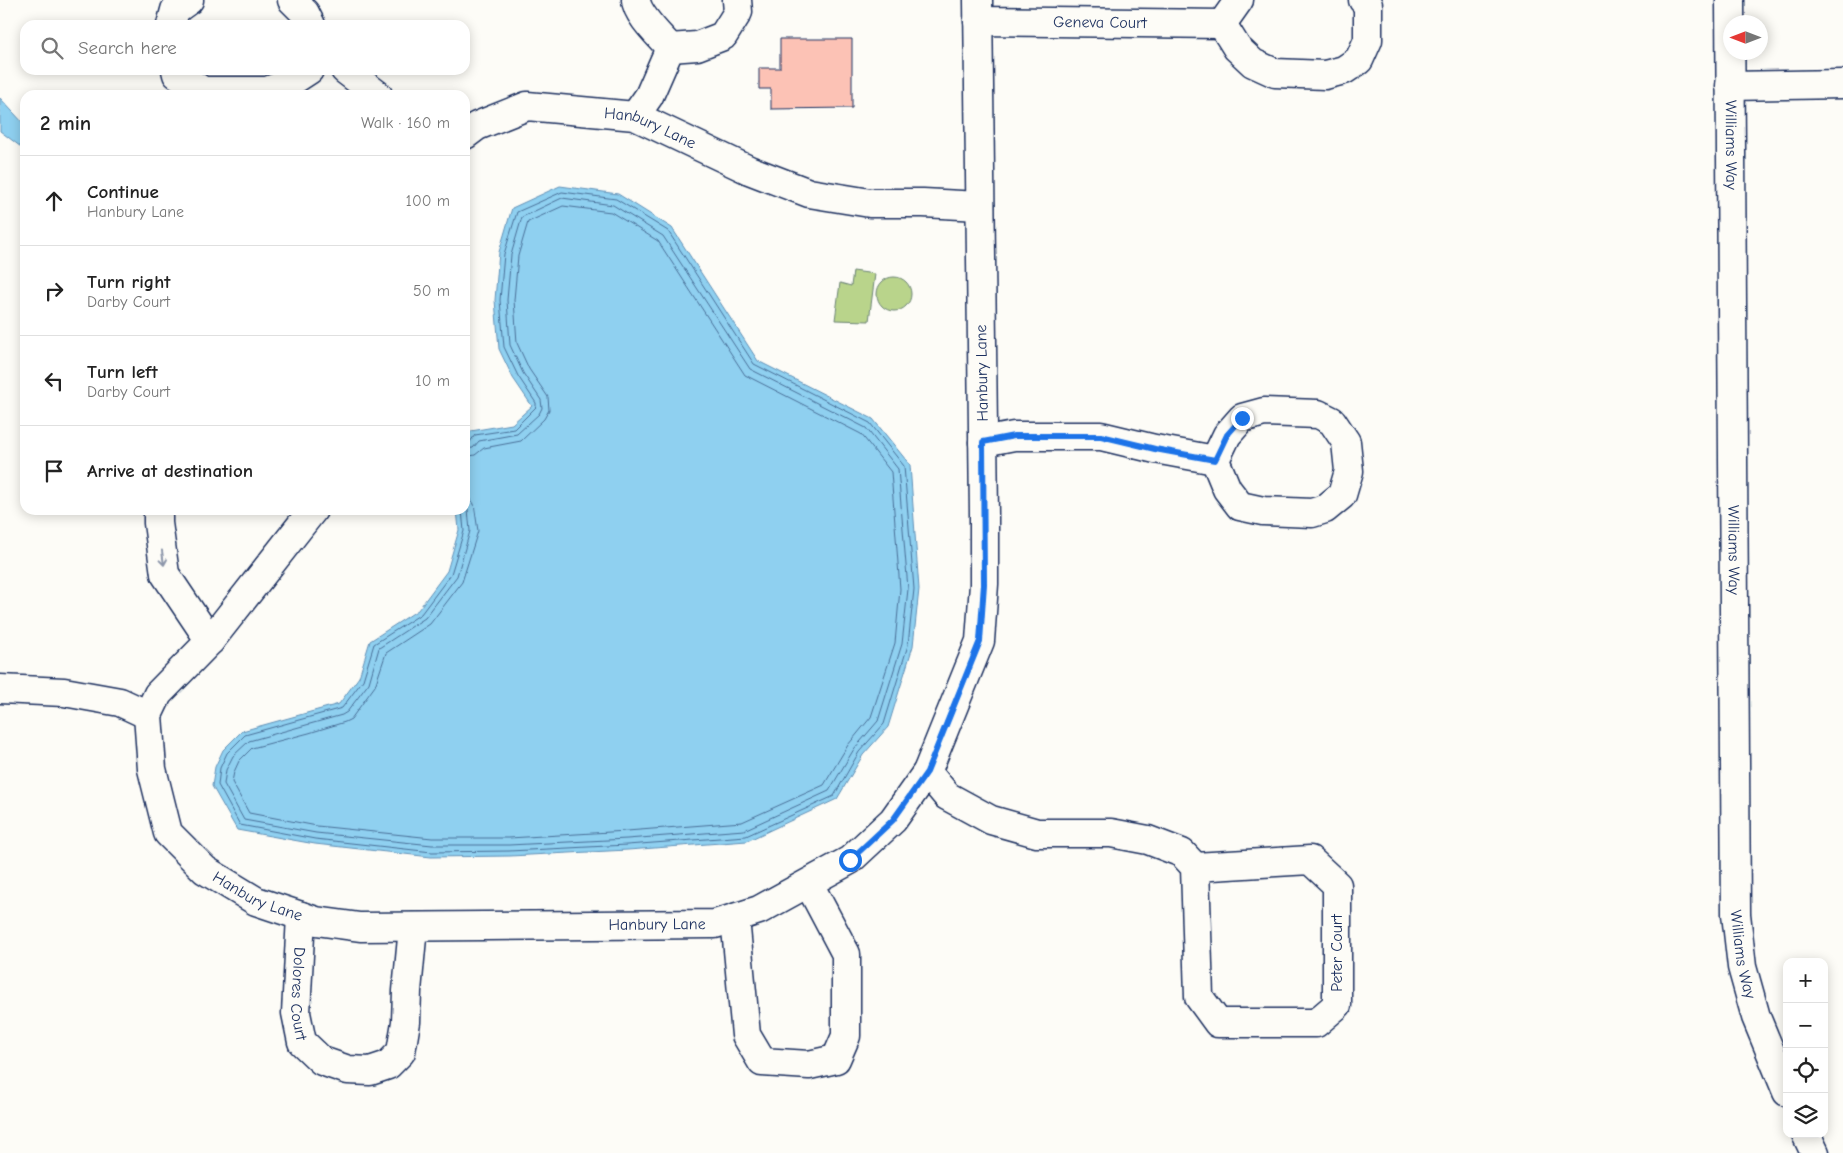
<!DOCTYPE html>
<meta charset="utf-8">
<style>
:root{--surface:#fff;--page:#f6f6f6;--text:#222;--muted:#767676;--line:#e0e0e0}
body{margin:0;font-family:"Comic Neue",sans-serif;background:var(--page);color:var(--text)}
.controls{position:absolute;right:15px;bottom:15px;display:grid;overflow:hidden;border-radius:10px;box-shadow:0 2px 12px #0003}
.controls button{width:45px;height:45px;display:grid;place-items:center;padding:0;border:0;border-bottom:1px solid var(--line);background:var(--surface);color:var(--text);font:25px sans-serif}
.compass{position:absolute;left:1723px;top:15px;width:45px;height:45px;border-radius:50%;background:var(--surface);box-shadow:0 2px 12px #0003;rotate:270deg}
.stop{position:absolute;width:15px;height:15px;margin:-11px;border:4px solid #1a73e8;border-radius:50%;background:#fff}
.stop.end{background:#1a73e8;border-color:#fff;box-shadow:0 1px 5px #0008}
.list{margin:0;padding:0;list-style:none}
h2{display:flex;justify-content:space-between;align-items:center;height:65px;margin:0;padding:0 20px;font-size:21px}
h2 small{font-size:16px;font-weight:400;color:var(--muted)}
.list li{display:grid;grid-template-columns:32px 1fr auto;gap:15px;align-items:center;box-sizing:border-box;height:90px;padding:0 20px;border-top:1px solid var(--line)}
.list b{display:block;font-size:19px;white-space:nowrap}
.list p{margin:0;font-size:16px;white-space:nowrap;color:var(--muted)}
.list em{font-size:16px;font-style:normal;color:var(--muted)}
.icon{flex:none;width:28px;height:28px;fill:none;stroke:currentColor;stroke-width:2;stroke-linecap:round;stroke-linejoin:round}
.map{position:relative;flex:none;width:1843px;height:1153px;overflow:hidden}
.search{position:absolute;background:var(--surface);box-shadow:0 2px 12px #0003;left:20px;top:20px;width:450px;height:55px;display:flex;align-items:center;gap:12px;box-sizing:border-box;padding:0 18px;border-radius:15px;color:var(--muted);font-size:19px}
.panel{position:absolute;background:var(--surface);box-shadow:0 2px 12px #0003;left:20px;top:90px;width:450px;height:425px;border-radius:15px}
.map>svg:first-child{display:block}
.green{fill:#b9d48b;stroke:#6a8274}
.water{fill:#8fd0f0;stroke:#6190b6}
.lines{fill:none;stroke-linecap:round;stroke-linejoin:round}
.shore{stroke:#496f98;stroke-width:1}
.building{fill:#fcc2b5;stroke:#1b2f5e}
.minor-casing{stroke:#1b2f5e;stroke-width:31}
.minor{stroke:#fdfcf7;stroke-width:28}
.oneway{stroke:#8c96aa}
.route{stroke:#1a73e8;stroke-width:6}
.labels{text-anchor:middle;dominant-baseline:central;stroke-width:4;stroke-linejoin:round;paint-order:stroke}
.street-label{font-size:16px;fill:#1b2f5e;stroke:#fdfcf7}
</style>
<div class="map">
<svg width="1843" height="1153" viewBox="0 0 1843 1153">
<rect width="100%" height="100%" fill="#fdfcf7"/>
<filter id="ink" filterUnits="userSpaceOnUse"><feTurbulence type="fractalNoise" baseFrequency=".02" numOctaves="2"/><feDisplacementMap in="SourceGraphic" scale="10" xChannelSelector="R" yChannelSelector="G"/><feConvolveMatrix kernelMatrix="1 2 1 2 8 2 1 2 1" color-interpolation-filters="sRGB"/></filter>
<g filter="url(#ink)">
<path class="green" d="M 853,271 L 875,274 L 869,321 L 835,320 L 840,283 L 851,286 Z
M877 294a17 17 0 1 1 34 0a17 17 0 1 1-34 0Z"/>
<path class="water" d="M 0,98 L 25,125 L 25,150 L 0,131 Z
M 560,186 L 618,194 L 672,228 L 758,361 L 873,419 L 910,465 L 919,589 L 913,646 L 888,727 L 863,755 L 837,799 L 747,841 L 628,850 L 510,856 L 431,857 L 315,844 L 237,830 L 212,786 L 215,767 L 223,750 L 242,731 L 339,704 L 359,677 L 370,641 L 418,610 L 447,571 L 459,530 L 457,510 L 465,510 L 465,442 L 471,431 L 512,424 L 532,406 L 513,378 L 499,349 L 495,300 L 499,252 L 512,208 Z"/>
<g class="lines">
<path class="shore" d="M 465,449 L 473,448 L 479,441 L 517,434 L 539,414 L 542,408 L 541,400 L 523,373 L 510,345 L 507,300 L 511,255 L 522,217 L 562,198 L 613,205 L 663,236 L 750,369 L 866,428 L 898,469 L 908,589 L 902,644 L 878,721 L 854,749 L 829,791 L 744,830 L 627,839 L 509,845 L 432,845 L 316,833 L 244,820 L 224,784 L 226,770 L 233,756 L 249,741 L 342,715 L 347,712 L 369,683 L 379,648 L 425,618 L 457,576 L 470,531 L 468,509 L 465,503
M 465,457 L 475,455 L 484,448 L 521,441 L 544,419 L 549,410 L 548,397 L 529,369 L 517,343 L 514,300 L 518,256 L 528,222 L 563,206 L 611,212 L 658,241 L 745,375 L 861,434 L 891,472 L 900,589 L 895,643 L 871,717 L 848,745 L 824,785 L 742,822 L 627,831 L 509,838 L 432,838 L 317,826 L 249,813 L 232,782 L 234,772 L 239,761 L 252,748 L 309,733 L 345,722 L 351,719 L 375,686 L 386,653 L 430,624 L 462,582 L 478,531 L 474,504 L 470,498 L 465,494
M 462,510 L 464,531 L 451,574 L 421,614 L 374,644 L 363,680 L 342,708 L 245,735 L 227,753 L 220,768 L 218,785 L 240,825 L 315,839 L 432,852 L 509,851 L 627,845 L 746,836 L 834,796 L 859,752 L 884,724 L 908,645 L 914,589 L 904,466 L 870,423 L 754,364 L 668,231 L 616,199 L 562,192 L 517,212 L 504,254 L 500,300 L 504,347 L 518,376 L 536,403 L 536,407 L 514,429 L 475,435 L 470,442 L 465,443"/>
</g>
<path class="building" d="M 780,39 L 852,39 L 852,108 L 771,109 L 771,89 L 759,89 L 759,68 L 780,68 Z"/>
<g class="lines">
<defs>
<g id="minor">
<path d="M 292,0 L 305,13 L 311,25"/>
<path d="M 636,0 C 637,15 660,36 670,48"/>
<path id="s1" d="M 1730,0 L 1736,914 L 1742,967 L 1756,1017 L 1787,1092"/>
<path id="s2" d="M 978,21 L 1222,24"/>
<path d="M 1222,24 L 1237,48 L 1253,63 L 1275,73 L 1325,75 L 1344,70 L 1359,60 L 1368,40 L 1368,5 L 1363,0"/>
<path d="M 1222,24 L 1239,0"/>
<path d="M 171,25 L 175,10 L 189,0"/>
<path d="M 670,48 L 697,46 L 723,36 L 738,12 L 737,0"/>
<path d="M 176,70 L 177,74 L 203,91 L 267,91 L 289,83 L 309,70"/>
<path d="M 345,70 L 378,95"/>
<path d="M 1730,86 L 1843,84"/>
<path d="M 635,116 L 649,96 L 670,48"/>
<path id="s3" d="M 465,135 L 477,126 L 527,106 L 635,116 L 749,170 L 809,193 L 870,203 L 923,203 L 980,206"/>
<path d="M 1264,412 L 1318,414 L 1332,421 L 1346,442 L 1349,471 L 1342,495 L 1325,509 L 1312,513 L 1263,511 L 1240,506 L 1227,489 L 1215,460 L 1227,435 L 1242,418 Z"/>
<path d="M 983,442 L 1014,436 L 1101,436 L 1155,449 L 1215,460"/>
<path d="M 158,510 L 158,523 L 165,574 L 210,641"/>
<path id="s4" d="M 313,510 L 210,641 L 158,694 L 148,715 L 152,769 L 168,833 L 205,870 L 256,901 L 316,921 L 360,927 L 715,924 L 759,910 L 850,860 L 893,820 L 927,772 L 980,641 L 984,584 L 984,516 L 978,0"/>
<path d="M 0,689 L 64,692 L 120,702 L 148,715"/>
<path d="M 927,772 L 947,796 L 991,820 L 1037,833 L 1111,833 L 1148,840 L 1182,853 L 1195,867 L 1199,997 L 1218,1023 L 1316,1023 L 1337,1005 L 1337,885 L 1310,860 L 1195,867"/>
<path id="s5" d="M 301,916 L 296,1013 L 302,1042 L 322,1061 L 348,1070 L 370,1071 L 388,1065 L 401,1052 L 406,1022 L 407,991 L 413,927"/>
<path d="M 735,918 L 746,1035 L 762,1062 L 809,1065 L 836,1059 L 846,1036 L 846,954 L 809,884"/>
<path d="M 1806,1134 L 1815,1153"/>
</g>
</defs>
<use href="#minor" class="minor-casing"/>
<use href="#minor" class="minor"/>
</g>
<defs><path id="oneway-shaft" d="M-6 0H5M1.5-3L5.5 0L1.5 3" fill="none" stroke-width="1.6" stroke-linecap="round" stroke-linejoin="round" transform="scale(1.25)"/></defs>
<use class="oneway" href="#oneway-shaft" transform="translate(163 558) rotate(82)"/>
</g>
<g class="lines" filter="url(#ink)">
<path class="route" d="M 850,860 L 893,820 L 927,772 L 980,641 L 984,584 L 983,442 L 1014,436 L 1101,436 L 1155,449 L 1215,460 L 1227,435 L 1242,418"/>
</g>
<g class="labels">
<g class="street-label">
<text stroke="none"><textPath href="#s2" startOffset="122">Geneva Court</textPath></text>
<text stroke="none"><textPath href="#s3" startOffset="195">Hanbury Lane</textPath></text>
<text stroke="none"><textPath href="#s1" startOffset="145">Williams Way</textPath></text>
<text transform="translate(982 373) rotate(-91)">Hanbury Lane</text>
<text stroke="none"><textPath href="#s1" startOffset="550">Williams Way</textPath></text>
<text stroke="none"><textPath href="#s4" startOffset="496">Hanbury Lane</textPath></text>
<text stroke="none"><textPath href="#s4" startOffset="901">Hanbury Lane</textPath></text>
<text transform="translate(1337 953) rotate(-90)">Peter Court</text>
<text stroke="none"><textPath href="#s1" startOffset="955">Williams Way</textPath></text>
<text stroke="none"><textPath href="#s5" startOffset="78">Dolores Court</textPath></text>
</g>
</g>
</svg>
<div class="controls">
<button>+</button>
<button>−</button>
<button><svg class="icon" aria-label="locate" viewBox="0 0 24 24"><circle cx="12" cy="12" r="6"/><path d="M12 2v4M12 18v4M2 12h4M18 12h4"/></svg></button>
<button><svg class="icon" aria-label="layers" viewBox="0 0 24 24"><path d="M12 4l9 5-9 5-9-5zM3 14l9 5 9-5"/></svg></button>
</div>
<svg class="compass" viewBox="-18 -18 36 36"><path d="M0-13l5 13h-10z" fill="#e53935"/><path d="M0 13l5-13h-10z" fill="#767676"/></svg>
<div class="stop" style="left:850px;top:860px"></div>
<div class="stop end" style="left:1242px;top:418px"></div>
<div class="search"><svg class="icon" aria-label="search" viewBox="0 0 24 24"><circle cx="10" cy="10" r="6"/><path d="M15 15l6 6"/></svg>Search here</div>
<section class="panel">
<h2>2 min<small>Walk · 160 m</small></h2>
<ul class="list">
<li><svg class="icon" aria-label="ahead" viewBox="0 0 24 24"><path d="M12 20V5M6 11l6-6 6 6"/></svg><div><b>Continue</b><p>Hanbury Lane</p></div><em>100 m</em></li>
<li><svg class="icon" aria-label="right" viewBox="0 0 24 24"><path d="M7 20v-9h11M14 6l5 5-5 5"/></svg><div><b>Turn right</b><p>Darby Court</p></div><em>50 m</em></li>
<li><svg class="icon" aria-label="left" viewBox="0 0 24 24"><path d="M17 20v-9H6M10 6l-5 5 5 5"/></svg><div><b>Turn left</b><p>Darby Court</p></div><em>10 m</em></li>
<li><svg class="icon" aria-label="arrive" viewBox="0 0 24 24"><path d="M6 21V4h12l-3 4 3 4H6"/></svg><div><b>Arrive at destination</b></div></li>
</ul>
</section>
</div>
